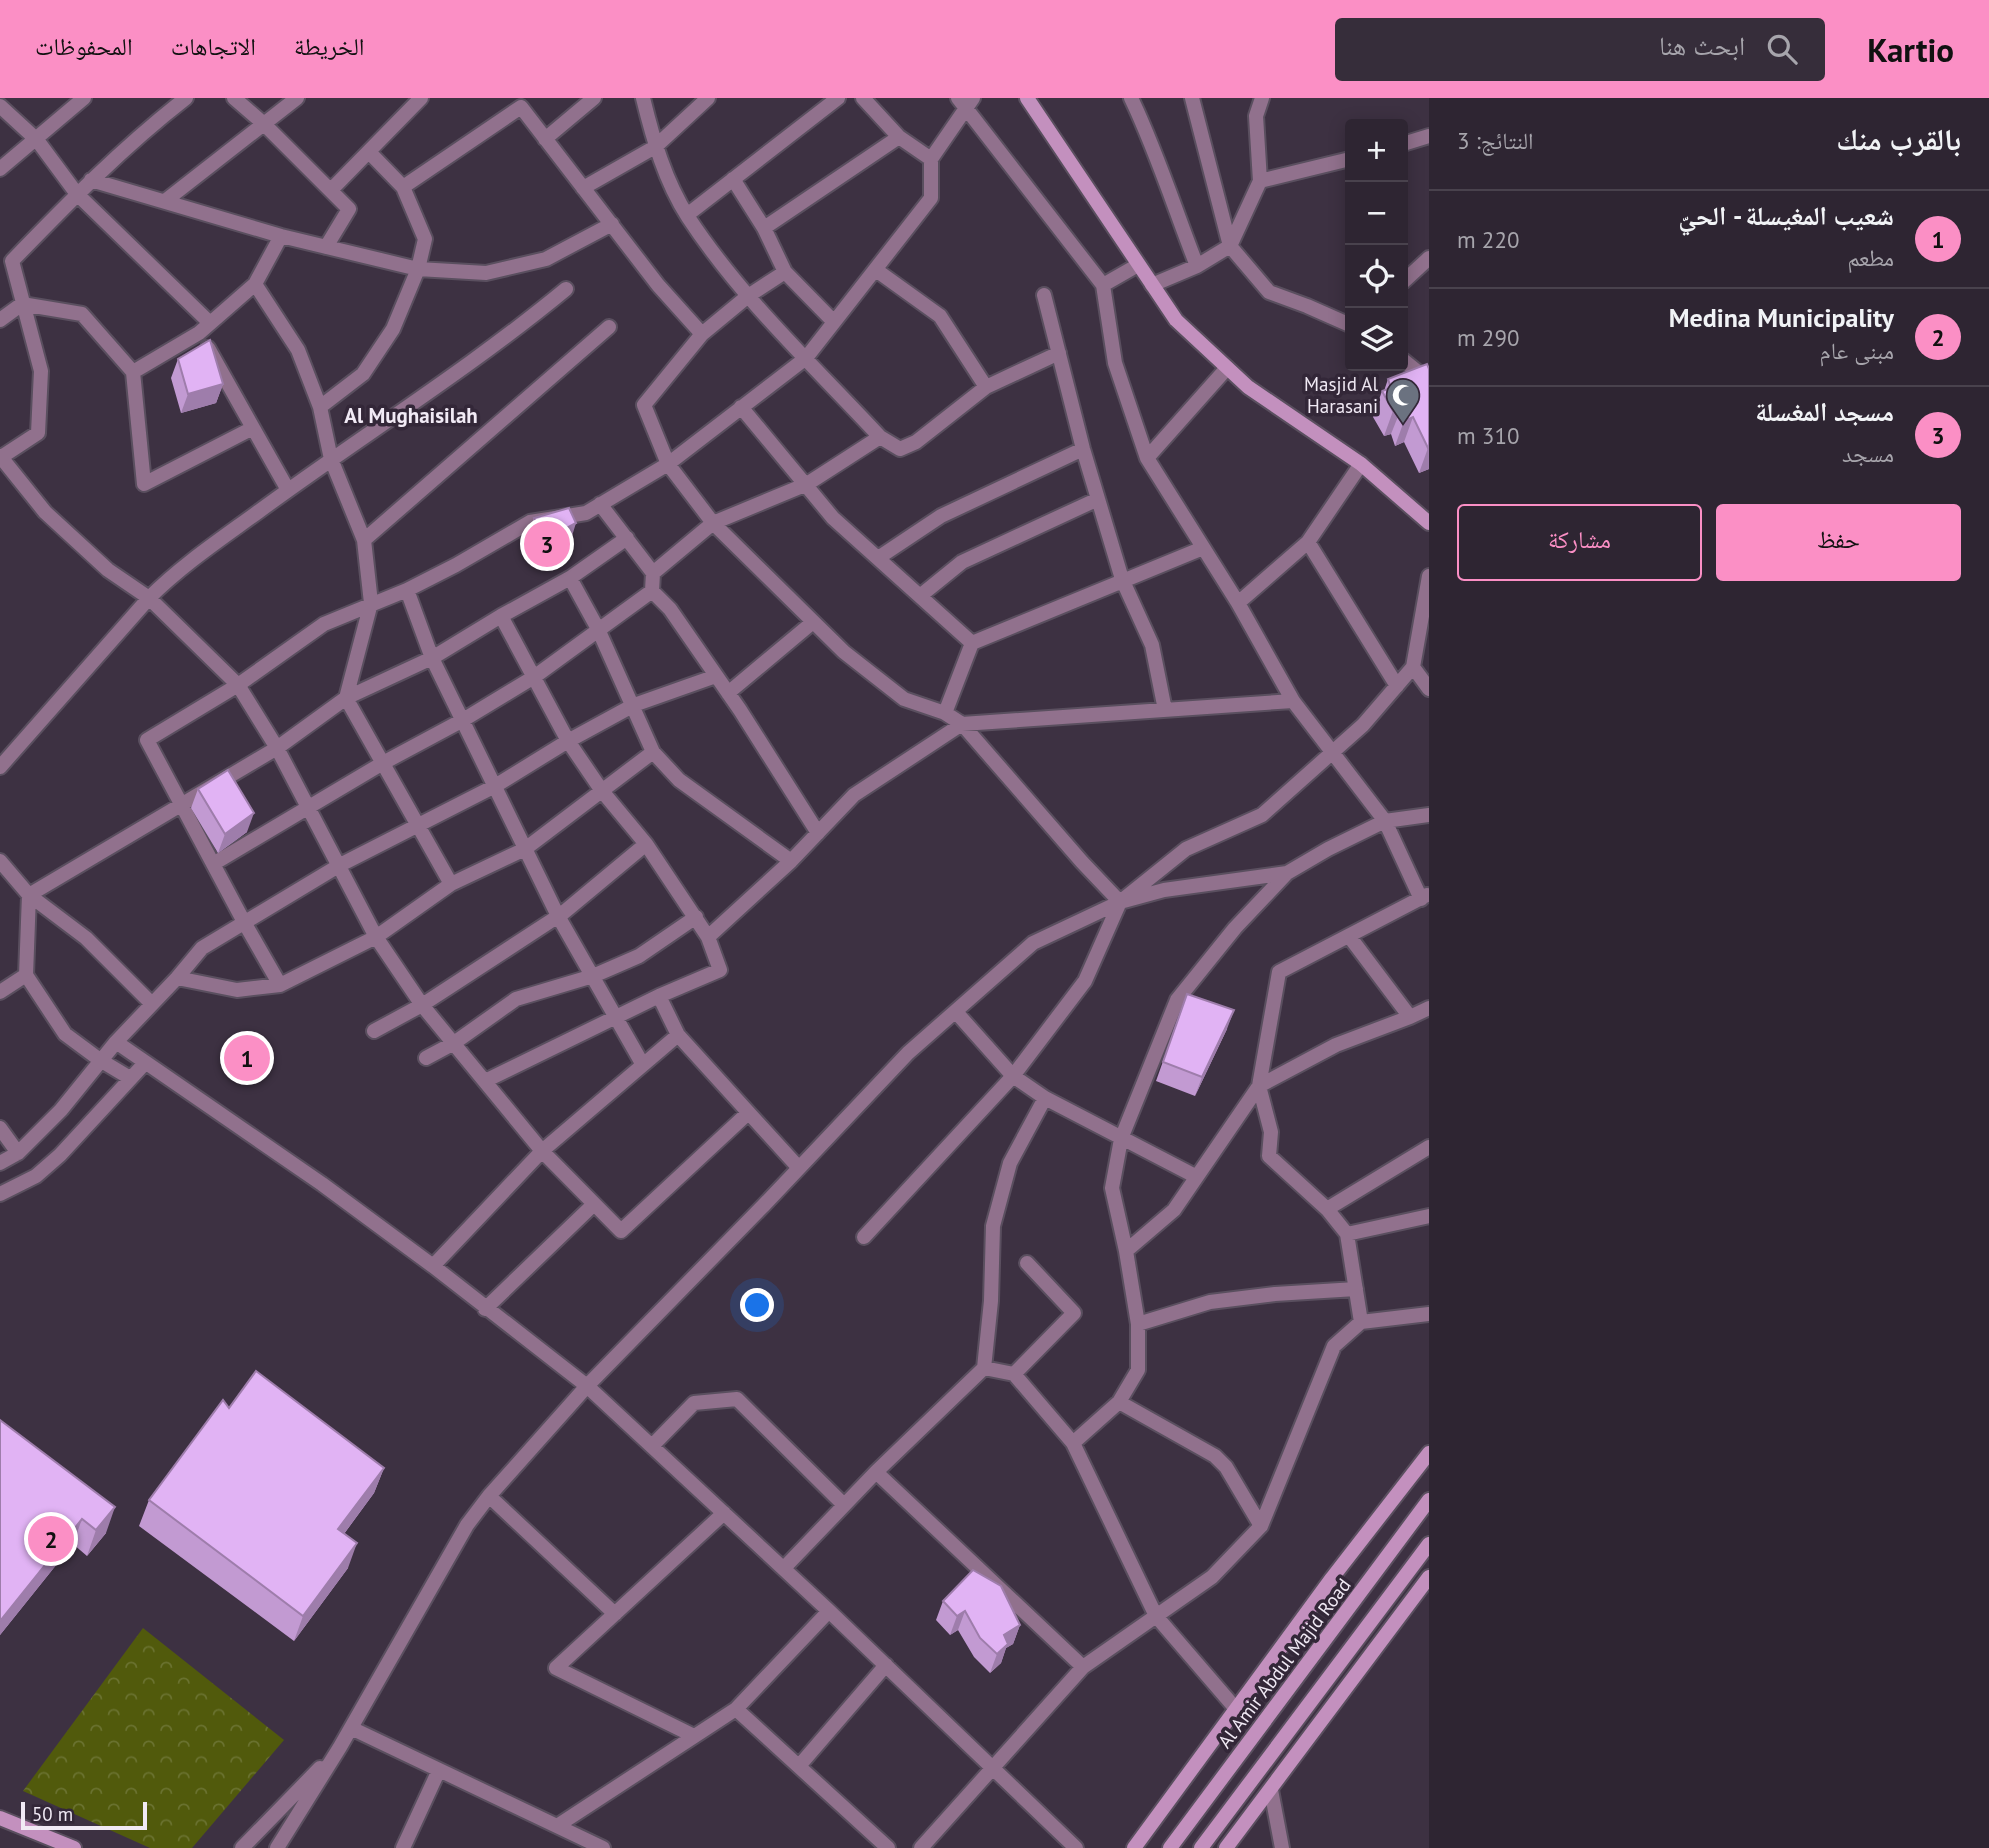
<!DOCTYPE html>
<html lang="ar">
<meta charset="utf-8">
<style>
:root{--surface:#2e2532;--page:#362d3a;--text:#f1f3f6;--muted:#a7a5ac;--line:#49424d;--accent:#fb8fc5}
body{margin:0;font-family:"PT Sans","Noto Naskh Arabic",sans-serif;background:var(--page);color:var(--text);direction:rtl}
.controls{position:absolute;right:21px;top:21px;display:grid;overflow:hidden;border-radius:7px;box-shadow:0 4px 18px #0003}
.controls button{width:63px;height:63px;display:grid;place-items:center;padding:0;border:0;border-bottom:2px solid var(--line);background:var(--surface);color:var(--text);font:35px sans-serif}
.scale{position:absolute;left:21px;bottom:18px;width:126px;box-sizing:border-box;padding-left:7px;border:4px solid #f1eaf5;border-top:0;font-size:19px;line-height:24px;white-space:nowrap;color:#f1eaf5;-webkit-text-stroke:5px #332738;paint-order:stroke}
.you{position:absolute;left:758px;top:1208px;width:24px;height:24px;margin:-18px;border:5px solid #fff;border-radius:50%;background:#1a73e8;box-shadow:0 0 0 10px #1a73e833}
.badge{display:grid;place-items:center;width:46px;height:46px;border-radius:50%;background:var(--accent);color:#111;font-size:23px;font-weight:700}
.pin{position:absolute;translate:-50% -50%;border:4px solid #fff;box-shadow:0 2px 7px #0006}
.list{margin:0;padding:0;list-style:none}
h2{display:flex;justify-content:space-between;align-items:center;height:91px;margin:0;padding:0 28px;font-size:30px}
h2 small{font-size:23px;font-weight:400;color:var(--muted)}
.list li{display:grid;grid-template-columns:46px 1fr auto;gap:21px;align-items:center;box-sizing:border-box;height:98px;padding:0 28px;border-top:2px solid var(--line)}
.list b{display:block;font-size:26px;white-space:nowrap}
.list p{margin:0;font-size:23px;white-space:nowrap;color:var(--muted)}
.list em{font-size:23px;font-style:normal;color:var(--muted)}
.actions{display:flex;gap:14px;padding:21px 28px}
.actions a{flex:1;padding:16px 0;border:2px solid var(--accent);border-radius:7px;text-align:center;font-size:24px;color:var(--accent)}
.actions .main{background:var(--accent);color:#111}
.icon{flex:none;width:38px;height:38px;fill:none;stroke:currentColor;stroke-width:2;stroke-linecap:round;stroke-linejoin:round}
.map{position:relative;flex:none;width:1429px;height:1750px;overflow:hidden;direction:ltr}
header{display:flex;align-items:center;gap:42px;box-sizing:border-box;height:98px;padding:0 35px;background:var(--accent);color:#111}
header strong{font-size:33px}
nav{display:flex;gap:38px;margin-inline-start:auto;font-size:24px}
.search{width:490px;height:63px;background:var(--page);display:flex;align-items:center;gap:18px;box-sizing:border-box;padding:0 24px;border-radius:7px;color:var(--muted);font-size:26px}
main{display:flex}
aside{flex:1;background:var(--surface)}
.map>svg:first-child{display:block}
.park{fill:url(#park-crowns)}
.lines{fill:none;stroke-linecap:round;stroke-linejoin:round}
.minor-casing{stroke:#5a4f5f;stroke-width:18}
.secondary-casing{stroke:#5a4f5f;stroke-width:18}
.minor{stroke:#91718d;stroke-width:14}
.secondary{stroke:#c390be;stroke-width:14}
.wall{fill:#c29ad2}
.shaded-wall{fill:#9e7dab}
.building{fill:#e1b3f4;stroke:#9e7dab;stroke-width:2}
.labels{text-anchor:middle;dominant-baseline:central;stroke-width:7;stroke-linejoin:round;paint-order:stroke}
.poi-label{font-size:19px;fill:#f1eaf5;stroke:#332738;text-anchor:end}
.street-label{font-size:19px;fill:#f1eaf5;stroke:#332738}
.neighbourhood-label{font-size:21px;font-weight:bold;fill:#f1eaf5;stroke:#332738}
</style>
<header>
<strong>Kartio</strong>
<div class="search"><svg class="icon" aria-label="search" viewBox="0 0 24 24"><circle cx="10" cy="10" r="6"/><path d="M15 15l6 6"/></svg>ابحث هنا</div>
<nav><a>الخريطة</a><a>الاتجاهات</a><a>المحفوظات</a></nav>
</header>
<main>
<aside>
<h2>بالقرب منك<small>النتائج: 3</small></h2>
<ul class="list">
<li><span class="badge">1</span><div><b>شعيب المغيسلة - الحيّ</b><p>مطعم</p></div><em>220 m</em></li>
<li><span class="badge">2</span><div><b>Medina Municipality</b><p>مبنى عام</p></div><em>290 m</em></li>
<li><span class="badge">3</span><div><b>مسجد المغسلة</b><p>مسجد</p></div><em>310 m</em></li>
</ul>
<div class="actions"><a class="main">حفظ</a><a>مشاركة</a></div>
</aside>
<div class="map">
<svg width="1429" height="1750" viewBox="0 0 1429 1750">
<defs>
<pattern id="park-crowns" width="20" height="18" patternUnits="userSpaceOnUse" patternTransform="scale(1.75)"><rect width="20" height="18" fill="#515a0c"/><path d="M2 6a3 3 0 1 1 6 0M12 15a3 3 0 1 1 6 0" fill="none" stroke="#6a7230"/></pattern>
</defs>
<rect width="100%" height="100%" fill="#3d3142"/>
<path class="park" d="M 143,1530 L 284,1642 L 192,1750 L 150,1750 L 23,1693 Z"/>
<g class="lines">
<defs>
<path id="minor" d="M 234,0 L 264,26 L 349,111 L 326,149
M 643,0 C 653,41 665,83 688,119 C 741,200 814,268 880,339 L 900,351 L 916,344 L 986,289 L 1059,255
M 863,0 L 899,39 L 931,61
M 958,0 L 1103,187 L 1115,265 L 1147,360 L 1238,505 L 1293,603 L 1385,723 L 1421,801
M 1131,0 C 1157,54 1175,112 1197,168
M 1192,0 L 1230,148 L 1269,194 L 1307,208 L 1350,227
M 0,8 L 37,42 L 77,96 L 210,225
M 545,41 L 594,0
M 1403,46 L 1429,38
M 0,71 L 84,0
M 733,81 L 764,130 L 785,174 L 834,224
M 91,82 L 281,138 L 418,171 L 486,175 L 546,161 L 612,126
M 1260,83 L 1350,61
M 403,89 L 521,9 L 658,187 L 702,236
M 583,90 L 655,49 L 708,0
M 331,92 L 421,0
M 165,103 L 297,0
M 687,117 L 838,0
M 764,130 L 899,39
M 876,172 L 940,218 L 986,289
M 785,174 L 748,198 L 702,236 L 644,307 L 668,366 L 713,425 L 844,554 L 904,601 L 945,615 L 962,626 L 1082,764 L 1120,804
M 1403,184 L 1429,160
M 255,186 L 298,252 L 320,309 L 331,361 L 364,442 L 371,505 L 346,600 L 451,786
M 1103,187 L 1138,167
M 1152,187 L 1197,168 L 1230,148 L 1260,83 L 1256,18 L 1262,0
M 1044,197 L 1083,351 L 1122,481 L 1152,547 L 1165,612
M 0,222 L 22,206 L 82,216 L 133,274
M 208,250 L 288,392
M 1403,262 L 1429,283
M 320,309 L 363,276 L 393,231 L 418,171 L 425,141 L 403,89 L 369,54
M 741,309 L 833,420 L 972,545
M 253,330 L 144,386 L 133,274 L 199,235 L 255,186 L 281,138
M 0,358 L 45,414 L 108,472 L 149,500 L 238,587 L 277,650 L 376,839 L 422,907 L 542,1053 L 621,1133 L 748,1015
M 0,360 L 38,335 L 41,273 L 12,163 C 68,105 123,49 186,0
M 1147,360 L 1227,270
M 600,406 L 653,475 L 652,493 L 670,511 L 740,612 L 818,735
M 364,442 L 609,229
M 1308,444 L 1397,588
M 878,460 L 941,418 L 1083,351
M 653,475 L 713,425 L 807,386 L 880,339
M 570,480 L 598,531 L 653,654 L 679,682 L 791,763
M 407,492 L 432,560 L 558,818 L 643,967
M 920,498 L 962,464 L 1098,401
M 1238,505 L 1308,444 L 1361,366
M 1413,569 L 1429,591
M 728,595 L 813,524
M 945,615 L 972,545 L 1203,450
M 0,669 L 149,500 C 182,467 221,441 258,414 C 360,339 468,272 566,191
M 0,763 L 29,797 L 86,840 L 152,906
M 213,766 L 383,665 L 463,622 L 534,579 L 652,493
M 1349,838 L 1410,919
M 708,839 L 791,763 L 854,697 L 962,626 L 1293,603
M 26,877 L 65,936 L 100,962 L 130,980
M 177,880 L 237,892 L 280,887 L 376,839 L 451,786 L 525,751 L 653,654
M 280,887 L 244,824 L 147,642 L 238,587 L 324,526 L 407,492 L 456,467 L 530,424 L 586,415 L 668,366 L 806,260 L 931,100 L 931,61 L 973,0
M 0,894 L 26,877 L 29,797 L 277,650 L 346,600 L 432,560 L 501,518 L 570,480 L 627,440
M 659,898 L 678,937 L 799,1070
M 956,914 L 1013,978 L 1045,1000 L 1195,1078
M 374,933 L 422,907 L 563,815 L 646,746
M 116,944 L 322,1086 L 433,1168 L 587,1288 L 829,1513 L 1076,1750
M 426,960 L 454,945 L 516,901 L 593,878 L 639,858 L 696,819
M 485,983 L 659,898 L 720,872 L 708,839 L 646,746 L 602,693 L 568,643 L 501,518
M 0,1030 L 18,1055
M 0,1065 L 18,1055 L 61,1012 L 116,944 L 177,880 L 202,850 L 340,767 L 495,688 L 568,643 L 634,607 L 716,578
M 0,1096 L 36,1078 L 60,1057 L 145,965
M 1327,1111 L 1429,1049
M 1347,1136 L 1429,1118
M 864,1139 L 1013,978 L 1085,883 L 1120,804 L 1186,751 L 1262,717 L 1363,627 L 1413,569 L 1429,478
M 1126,1153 L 1174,1112 L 1259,988 L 1336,947 L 1410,919 L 1429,910
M 433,1168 L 542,1053 L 678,937
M 485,1211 L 594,1106
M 1361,1224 L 1347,1136 L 1327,1111 L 1269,1058 L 1271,1034 L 1259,988 L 1279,874 L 1427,797
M 1138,1226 L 1210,1204 L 1275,1196 L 1356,1191
M 984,1270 L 991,1203 L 993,1128 L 1010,1065 L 1045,1000
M 1014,1276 L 1074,1215 L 1027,1165
M 1119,1304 L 1215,1358 L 1226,1369 L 1261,1428
M 1073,1345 L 1119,1304 L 1138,1272 L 1138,1226 L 1126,1153 L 1112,1090 L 1121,1041 L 1177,902 L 1235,830 L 1287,775 L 1328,751 L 1385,723 L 1429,717
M 652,1348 L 694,1305 L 737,1301 L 844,1407
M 876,1374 L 1083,1569
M 489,1398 L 615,1516
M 784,1470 L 876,1374 L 984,1270 L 1014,1276 L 1073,1345 L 1156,1518 L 1236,1611
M 736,1611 L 888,1750
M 351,1630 L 603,1750
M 694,1638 L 556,1570 L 724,1415
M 799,1668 L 886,1567
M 1271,1692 L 1282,1750
M 557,1728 L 736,1611 L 829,1513
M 242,1750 L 320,1670
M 277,1750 L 340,1649 L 467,1427 L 489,1398 L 587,1288 L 764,1107 L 908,955 L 1033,845 L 1120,804 L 1164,792 L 1287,775
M 403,1750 L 439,1672
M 921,1750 L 1083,1569 L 1212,1479 L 1261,1428 L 1334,1248 L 1361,1224 L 1429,1216"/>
<path id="secondary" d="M 1027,0 L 1176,222 L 1248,289 L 1361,366 L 1429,425
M 0,1720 L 74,1750
M 1134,1750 L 1332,1480 L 1429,1355
M 1170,1750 L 1429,1402
M 1201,1750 L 1429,1446
M 1226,1750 L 1429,1479"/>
</defs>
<use href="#minor" class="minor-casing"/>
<use href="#secondary" class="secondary-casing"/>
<use href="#minor" class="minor"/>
<use href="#secondary" class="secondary"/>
</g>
<path class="wall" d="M 178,261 L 223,286 L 216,305 L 181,315 L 171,280 Z
M 1427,266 L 1429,371 L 1419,375 L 1404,344 L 1395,348 L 1391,336 L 1384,338 L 1373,319 L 1382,293 L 1384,293 L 1388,281 Z
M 534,420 L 572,438 L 541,454 L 530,432 Z
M 198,691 L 247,734 L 218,755 L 191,710 Z
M 1187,896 L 1227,931 L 1195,998 L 1156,983 Z
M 229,1310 L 384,1370 L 374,1395 L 344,1436 L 348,1470 L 294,1543 L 139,1428 L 149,1402 Z
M 0,1322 L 106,1435 L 87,1458 L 73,1446 L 0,1537 Z
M 943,1503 L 1020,1527 L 1013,1546 L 1006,1550 L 1001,1565 L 990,1575 L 974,1559 L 958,1532 L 950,1537 L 936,1522 Z"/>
<path class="shaded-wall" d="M 223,286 L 216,305 L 181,315 L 188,296 Z
M 1401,311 L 1391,336 L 1384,338 L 1393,313 Z
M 1413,319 L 1404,344 L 1395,348 L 1404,323 Z
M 1429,349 L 1429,371 L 1419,375 L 1428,350 Z
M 576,425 L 572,438 L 541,454 L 546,441 Z
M 254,715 L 247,734 L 218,755 L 225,736 Z
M 1234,912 L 1227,931 L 1195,998 L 1202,979 Z
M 384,1370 L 374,1395 L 329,1456 L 338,1431 Z
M 115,1409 L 106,1435 L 87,1458 L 96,1432 Z
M 82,1421 L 73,1446 L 0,1537 L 0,1523 Z
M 357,1445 L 348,1470 L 294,1543 L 303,1518 Z
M 965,1513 L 958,1532 L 950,1537 L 957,1518 Z
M 1020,1527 L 1013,1546 L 1006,1550 L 1001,1565 L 990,1575 L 1004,1537 Z"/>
<path class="building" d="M 210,242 L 223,286 L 188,296 L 178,261 Z
M 1427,266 L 1429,271 L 1429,349 L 1428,350 L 1413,319 L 1404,323 L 1401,311 L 1393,313 L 1382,293 L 1391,290 L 1388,281 Z
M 569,410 L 576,425 L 546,441 L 534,420 Z
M 228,672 L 254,715 L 225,736 L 198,691 Z
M 1187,896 L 1234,912 L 1202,979 L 1163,964 Z
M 256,1273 L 384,1370 L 338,1431 L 357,1445 L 303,1518 L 149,1402 L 223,1302 L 229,1310 Z
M 0,1322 L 115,1409 L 96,1432 L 82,1421 L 0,1523 Z
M 973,1472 L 1001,1488 L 1020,1527 L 1004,1537 L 1008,1546 L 997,1556 L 980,1540 L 965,1513 L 957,1518 L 943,1503 Z"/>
<defs>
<symbol id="mosque-pin" viewBox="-11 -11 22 30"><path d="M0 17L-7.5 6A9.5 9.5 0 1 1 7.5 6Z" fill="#6b7280" stroke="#332738"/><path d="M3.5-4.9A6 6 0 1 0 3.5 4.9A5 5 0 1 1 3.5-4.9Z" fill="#fff"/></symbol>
</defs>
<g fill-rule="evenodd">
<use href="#mosque-pin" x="1384" y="278" width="38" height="52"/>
</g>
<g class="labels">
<g class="poi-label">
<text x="1378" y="286">Masjid Al<tspan x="1378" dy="22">Harasani</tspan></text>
</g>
<g class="street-label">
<text transform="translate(1284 1565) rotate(-53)">Al Amir Abdul Majid Road</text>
</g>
<g class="neighbourhood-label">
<text x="411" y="317">Al Mughaisilah</text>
</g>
</g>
</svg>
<div class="controls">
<button>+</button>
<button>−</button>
<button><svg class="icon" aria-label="locate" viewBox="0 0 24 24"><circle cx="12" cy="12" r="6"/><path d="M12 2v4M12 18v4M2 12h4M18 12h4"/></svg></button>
<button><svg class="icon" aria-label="layers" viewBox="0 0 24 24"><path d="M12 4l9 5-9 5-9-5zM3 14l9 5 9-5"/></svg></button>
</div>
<div class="scale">50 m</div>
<div class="you"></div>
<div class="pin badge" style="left:247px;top:960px">1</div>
<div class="pin badge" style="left:51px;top:1441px">2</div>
<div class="pin badge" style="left:547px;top:446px">3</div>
</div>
</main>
